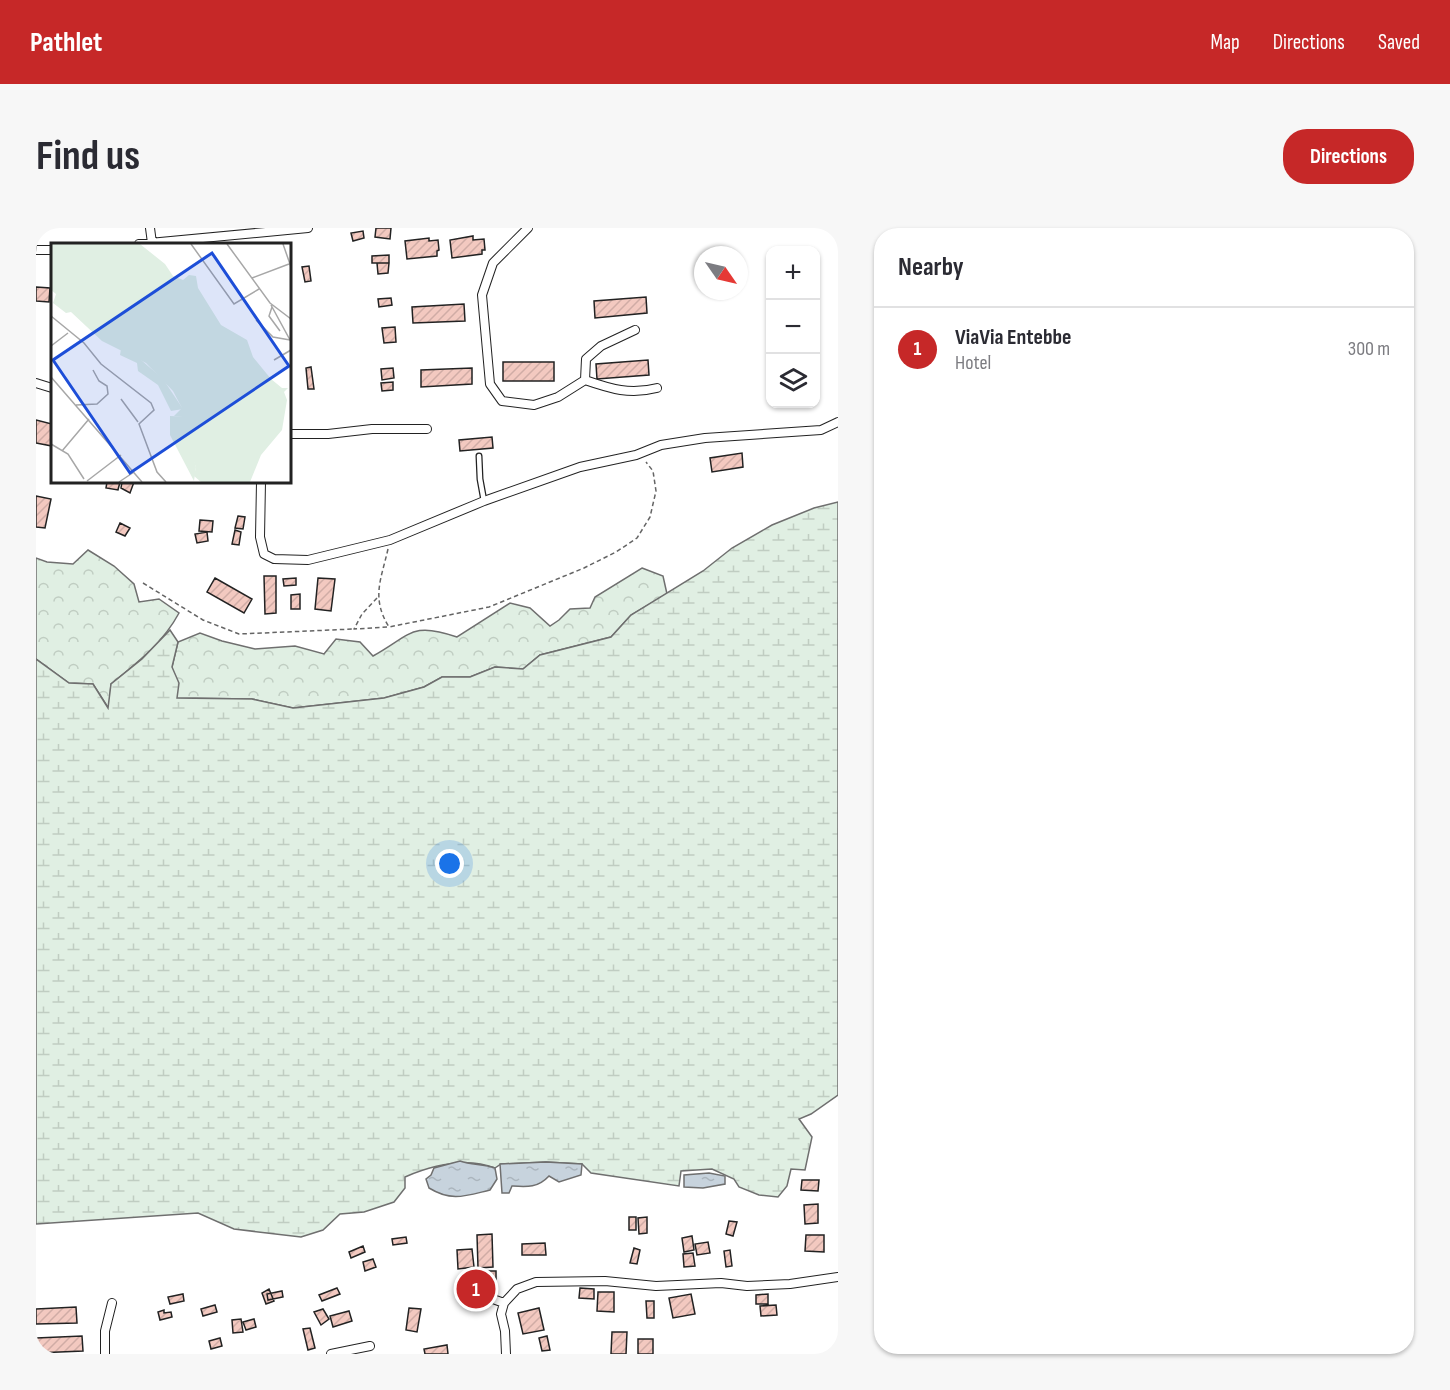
<!DOCTYPE html>
<meta charset="utf-8">
<style>
:root{--surface:#fff;--page:#f7f7f7;--text:#2b2b33;--muted:#7c7c81;--line:#e1e1e2;--accent:#c62828}
body{margin:0;font-family:"Sofia Sans Condensed",sans-serif;background:var(--page);color:var(--text)}
.controls{position:absolute;right:18px;top:18px;display:grid;overflow:hidden;border-radius:12px;box-shadow:0 2px 4px #0004}
.controls button{width:54px;height:54px;display:grid;place-items:center;padding:0;border:0;border-bottom:2px solid var(--line);background:var(--surface);color:var(--text);font:30px sans-serif}
.compass{position:absolute;left:658px;top:18px;width:54px;height:54px;border-radius:50%;background:var(--surface);box-shadow:0 2px 4px #0004;rotate:124deg}
.you{position:absolute;left:414px;top:636px;width:21px;height:21px;margin:-15px;border:4px solid #fff;border-radius:50%;background:#1a73e8;box-shadow:0 0 0 9px #1a73e833}
.badge{display:grid;place-items:center;width:39px;height:39px;border-radius:50%;background:var(--accent);color:#fff;font-size:20px;font-weight:700}
.pin{position:absolute;translate:-50% -50%;border:3px solid #fff;box-shadow:0 2px 6px #0006}
.list{margin:0;padding:0;list-style:none}
h2{display:flex;justify-content:space-between;align-items:center;height:78px;margin:0;padding:0 24px;font-size:26px}
h2 small{font-size:20px;font-weight:400;color:var(--muted)}
.list li{display:grid;grid-template-columns:39px 1fr auto;gap:18px;align-items:center;box-sizing:border-box;height:84px;padding:0 24px;border-top:2px solid var(--line)}
.list b{display:block;font-size:22px;white-space:nowrap}
.list p{margin:0;font-size:20px;white-space:nowrap;color:var(--muted)}
.list em{font-size:20px;font-style:normal;color:var(--muted)}
.icon{flex:none;width:33px;height:33px;fill:none;stroke:currentColor;stroke-width:2;stroke-linecap:round;stroke-linejoin:round}
.map{position:relative;flex:none;width:802px;height:1126px;overflow:hidden;border-radius:24px}
header{display:flex;align-items:center;gap:36px;box-sizing:border-box;height:84px;padding:0 30px;background:var(--accent);color:#fff}
header strong{font-size:28px}
nav{display:flex;gap:33px;margin-inline-start:auto;font-size:21px}
.intro{display:flex;align-items:center;justify-content:space-between;box-sizing:border-box;height:144px;padding:0 36px}
h1{margin:0;font-size:42px}
.button{padding:15px 27px;border-radius:24px;background:var(--accent);color:#fff;font-size:21px;font-weight:700}
main{display:flex;gap:36px;padding:0 36px}
aside{flex:1;background:var(--surface);border-radius:24px;box-shadow:0 2px 4px #0004}
.map>svg:first-child{display:block}
.forest{fill:url(#forest-crowns);stroke:#6f6f6f;stroke-width:1.5}
.wetland{fill:url(#wetland-marsh);stroke:#6f6f6f;stroke-width:1.5}
.water{fill:url(#water-ripples);stroke:#6f6f6f;stroke-width:1.5}
.building{fill:url(#building-hatch);stroke:#222;stroke-width:1.5}
.lines{fill:none;stroke-linecap:round;stroke-linejoin:round}
.lane-casing{stroke:#222;stroke-width:7}
.street-casing{stroke:#222;stroke-width:10}
.path{stroke:#646464;stroke-width:1.5;stroke-dasharray:4.5 3;stroke-linecap:butt}
.lane{stroke:#fff;stroke-width:4.5}
.street{stroke:#fff;stroke-width:8}
.inset-road{fill:none;stroke:#a7a7a7;stroke-width:1.5}
.view{fill:#1d4ed8;fill-opacity:0.15;stroke:#1d4ed8;stroke-width:3}
.inset-edge{fill:none;stroke:#222;stroke-width:3}
</style>
<header>
<strong>Pathlet</strong>
<nav><a>Map</a><a>Directions</a><a>Saved</a></nav>
</header>
<div class="intro"><h1>Find us</h1><a class="button">Directions</a></div>
<main>
<div class="map">
<svg width="802" height="1126" viewBox="0 0 802 1126">
<defs>
<pattern id="forest-crowns" width="20" height="18" patternUnits="userSpaceOnUse" patternTransform="scale(1.5)"><rect width="20" height="18" fill="#e0efe3"/><path d="M2 6a3 3 0 1 1 6 0M12 15a3 3 0 1 1 6 0" fill="none" stroke="#c0cdc2"/></pattern>
<pattern id="wetland-marsh" width="20" height="14" patternUnits="userSpaceOnUse" patternTransform="scale(1.5)"><rect width="20" height="14" fill="#e0efe3"/><path d="M1 5h8M5 5V1M11 12h8M15 12V8" fill="none" stroke="#c0cdc2"/></pattern>
<pattern id="water-ripples" width="26" height="14" patternUnits="userSpaceOnUse" patternTransform="scale(1.5)"><rect width="26" height="14" fill="#c7d3dd"/><path d="M2 4q2-2 4 0t4 0M15 11q2-2 4 0t4 0" fill="none" stroke="#abb5bd"/></pattern>
<pattern id="building-hatch" width="6" height="6" patternUnits="userSpaceOnUse" patternTransform="scale(1.5)"><rect width="6" height="6" fill="#f3c9c0"/><path d="M-1 1l2-2M0 6l6-6M5 7l2-2" fill="none" stroke="#d0aca5"/></pattern>
</defs>
<rect width="100%" height="100%" fill="#fff"/>
<path class="forest" d="M 52,322 L 78,338 L 98,356 L 103,374 L 123,371 L 143,385 C 127,415 101,435 75,456 L 73,481 L 57,456 L 33,455 L 0,431 L 0,330 L 11,334 L 37,336 Z
M 606,340 L 627,348 L 631,366 L 595,387 L 575,409 L 504,427 L 487,441 L 459,439 L 434,449 L 406,449 L 388,459 L 348,470 L 257,480 L 216,471 L 140,470 L 136,439 L 142,414 L 164,405 L 186,413 L 219,421 L 259,418 L 288,426 L 300,411 L 324,414 L 337,428 C 375,407 375,393 421,409 L 474,375 L 494,380 L 514,398 L 523,392 L 534,381 L 554,380 L 559,369 Z"/>
<path class="wetland" d="M 802,274 L 802,867 L 775,886 L 763,891 L 776,909 L 769,942 L 755,941 L 751,958 L 742,969 L 723,967 L 703,959 L 698,951 L 676,941 L 645,943 L 643,958 L 555,945 L 546,936 L 510,934 L 465,936 L 459,940 C 429,929 397,937 369,949 L 369,960 L 358,974 L 328,984 L 304,986 L 287,1002 L 265,1009 L 198,1001 L 162,985 L 0,996 L 0,431 L 33,455 L 57,456 L 72,480 L 75,456 L 106,431 L 134,402 L 142,414 L 136,439 L 143,455 L 141,470 L 216,471 L 257,480 L 348,470 L 388,459 L 406,449 L 434,449 L 459,439 L 487,441 L 504,427 L 575,409 L 595,387 L 667,343 L 696,320 L 736,297 L 778,280 Z"/>
<path class="water" d="M 424,933 C 436,937 447,936 459,940 L 461,951 L 454,962 C 429,968 416,974 393,960 L 390,951 L 395,947 L 398,940 Z
M 510,934 L 546,936 L 545,947 L 523,954 L 513,948 C 502,960 491,959 476,958 L 473,965 L 466,965 L 464,936 Z
M 673,945 L 689,948 L 689,956 L 667,960 L 648,959 L 648,947 Z"/>
<path class="building" d="M 340,0 L 355,0 L 354,11 L 339,9 Z
M 327,3 L 328,10 L 317,13 L 315,5 Z
M 437,8 L 437,12 L 448,11 L 449,22 L 446,22 L 446,26 L 416,30 L 414,12 Z
M 393,10 L 393,13 L 402,12 L 403,22 L 401,23 L 401,28 L 371,31 L 369,13 Z
M 353,27 L 353,35 L 336,35 L 336,28 Z
M 341,35 L 353,35 L 352,45 L 342,46 Z
M 273,38 L 275,53 L 269,54 L 266,39 Z
M 0,59 L 14,60 L 13,74 L 0,73 Z
M 610,69 L 611,85 L 559,90 L 558,73 Z
M 355,70 L 356,77 L 343,79 L 342,71 Z
M 428,76 L 429,93 L 377,95 L 376,79 Z
M 359,99 L 360,114 L 348,115 L 346,100 Z
M 612,132 L 613,147 L 561,151 L 560,136 Z
M 467,134 L 518,134 L 518,153 L 467,153 Z
M 275,139 L 278,161 L 272,161 L 270,140 Z
M 357,140 L 358,150 L 346,152 L 345,141 Z
M 436,140 L 436,156 L 385,159 L 385,142 Z
M 357,154 L 357,162 L 346,163 L 345,155 Z
M 0,192 L 16,196 L 16,218 L 0,215 Z
M 456,209 L 457,220 L 424,223 L 423,212 Z
M 706,225 L 707,239 L 676,244 L 674,230 Z
M 71,254 L 84,254 L 82,262 L 70,260 Z
M 86,254 L 98,254 L 94,265 L 85,260 Z
M 0,268 L 15,271 L 9,300 L 0,299 Z
M 202,288 L 209,289 L 207,301 L 199,300 Z
M 164,292 L 177,293 L 176,304 L 163,303 Z
M 84,295 L 94,300 L 89,308 L 80,304 Z
M 199,302 L 205,304 L 203,317 L 196,316 Z
M 171,304 L 172,313 L 161,315 L 159,306 Z
M 228,348 L 240,348 L 240,385 L 229,386 Z
M 179,350 L 216,371 L 208,385 L 171,364 Z
M 260,350 L 260,357 L 248,358 L 247,351 Z
M 282,350 L 299,351 L 295,383 L 279,381 Z
M 264,366 L 264,381 L 255,381 L 255,367 Z
M 766,952 L 783,952 L 782,963 L 765,962 Z
M 782,976 L 782,995 L 769,996 L 768,977 Z
M 593,989 L 600,989 L 600,1002 L 593,1002 Z
M 611,989 L 611,1005 L 603,1006 L 602,990 Z
M 693,993 L 701,994 L 697,1008 L 690,1006 Z
M 456,1006 L 457,1039 L 442,1040 L 441,1007 Z
M 770,1007 L 788,1007 L 788,1024 L 769,1023 Z
M 656,1008 L 658,1022 L 648,1024 L 646,1010 Z
M 370,1009 L 371,1015 L 357,1017 L 356,1011 Z
M 672,1014 L 674,1025 L 661,1027 L 659,1016 Z
M 509,1015 L 510,1027 L 486,1027 L 486,1016 Z
M 327,1018 L 329,1024 L 315,1030 L 313,1024 Z
M 598,1020 L 604,1022 L 601,1036 L 594,1035 Z
M 436,1021 L 438,1039 L 422,1041 L 421,1022 Z
M 694,1022 L 696,1038 L 690,1039 L 688,1023 Z
M 657,1025 L 659,1038 L 648,1039 L 647,1026 Z
M 337,1031 L 340,1039 L 329,1043 L 327,1034 Z
M 449,1043 L 460,1043 L 460,1058 L 450,1059 Z
M 301,1060 L 304,1066 L 286,1073 L 283,1067 Z
M 544,1060 L 558,1061 L 558,1071 L 543,1070 Z
M 233,1061 L 238,1073 L 230,1076 L 226,1065 Z
M 246,1063 L 247,1069 L 232,1072 L 231,1066 Z
M 562,1064 L 578,1064 L 578,1084 L 561,1083 Z
M 147,1066 L 148,1073 L 134,1076 L 132,1069 Z
M 655,1066 L 659,1086 L 637,1090 L 633,1070 Z
M 732,1066 L 732,1076 L 720,1076 L 720,1067 Z
M 610,1073 L 618,1073 L 618,1090 L 611,1090 Z
M 179,1077 L 181,1084 L 167,1088 L 165,1081 Z
M 740,1077 L 741,1087 L 725,1088 L 724,1078 Z
M 40,1079 L 41,1095 L 0,1096 L 0,1081 Z
M 373,1080 L 385,1081 L 381,1104 L 370,1102 Z
M 503,1080 L 508,1102 L 487,1106 L 482,1085 Z
M 287,1081 L 293,1091 L 285,1097 L 278,1084 Z
M 128,1082 L 128,1085 L 135,1084 L 136,1089 L 124,1092 L 122,1084 Z
M 313,1083 L 316,1093 L 297,1099 L 294,1088 Z
M 205,1091 L 207,1104 L 197,1105 L 196,1092 Z
M 218,1091 L 220,1099 L 210,1102 L 207,1094 Z
M 274,1100 L 279,1120 L 272,1122 L 267,1101 Z
M 576,1104 L 591,1104 L 590,1126 L 575,1126 Z
M 46,1108 L 47,1123 L 0,1125 L 0,1110 Z
M 511,1108 L 514,1122 L 506,1123 L 503,1110 Z
M 184,1110 L 186,1118 L 175,1121 L 173,1113 Z
M 602,1111 L 617,1111 L 617,1126 L 602,1126 Z
M 411,1117 L 412,1126 L 389,1126 L 388,1121 Z"/>
<g class="lines">
<defs>
<path id="lane" d="M 443,228 L 444,251 L 448,273"/>
<path id="street" d="M 114,0 L 116,15
M 492,0 L 457,35 L 446,67 L 454,156 L 466,173 L 498,177 L 522,169 L 549,152 C 575,161 594,167 621,160
M 103,16 L 272,0
M 0,22 L 16,22
M 549,152 L 550,131 L 565,118 L 599,102
M 0,155 L 16,160
M 254,206 L 292,206 L 336,201 L 391,201
M 225,254 L 224,309 L 228,326 L 238,331 L 272,332 L 354,312 L 448,273 L 544,239 L 600,227 L 625,217 L 669,210 L 785,202 L 802,194
M 443,1066 L 468,1075
M 69,1126 L 69,1103 L 76,1075
M 295,1126 L 334,1118
M 470,1126 L 469,1103 L 465,1086 L 468,1075 L 481,1061 L 500,1054 L 569,1053 L 620,1058 L 685,1055 L 711,1058 L 754,1056 L 802,1049"/>
</defs>
<use href="#lane" class="lane-casing"/>
<use href="#street" class="street-casing"/>
<path class="path" d="M 352,321 C 345,352 335,370 353,399 L 453,379 L 548,340 L 580,324 L 601,310 L 614,289 L 620,263 L 617,243 L 610,234
M 107,355 L 167,392 L 203,406 L 318,401
M 341,370 L 326,386 L 318,401 L 352,399"/>
<use href="#lane" class="lane"/>
<use href="#street" class="street"/>
</g>
<g transform="translate(15 15)">
<rect width="240" height="240" fill="#fff"/>
<path d="M 70,106 L 82,110 L 112,136 L 132,166 L 120,168 L 107,142 L 87,128 L 86,120 L 69,112 ZM 119,173 L 140,174 L 139,203 L 145,224 L 143,238 L 119,192 Z" fill="#e0efe3"/>
<path d="M 0,1 L 89,1 L 114,21 L 122,33 L 132,37 L 138,32 L 145,33 L 147,45 L 170,82 L 196,97 L 202,114 L 220,136 L 231,145 L 237,145 L 233,149 L 236,157 L 231,187 L 210,212 L 199,239 L 150,239 L 143,233 L 145,224 L 138,208 L 139,175 L 123,173 L 131,165 L 122,148 L 95,120 L 51,98 L 20,69 L 15,70 L 2,60 L 5,51 L 0,47 Z" fill="#e0efe3"/>
<path class="inset-road" d="M 140,1 L 183,61 L 208,46M 176,1 L 219,60 L 240,76M 232,1 L 240,24M 201,35 L 238,21M 221,64 L 218,73 L 229,88M 0,73 L 33,100 L 50,121 L 100,160 L 103,167 L 88,181 L 106,229 L 115,239M 205,77 L 222,94 L 239,97 L 220,62M 0,103 L 17,90M 223,117 L 240,107M 0,134 L 91,239M 70,156 L 87,179M 25,162 L 46,161 L 57,151 L 56,143 L 48,138 L 42,127M 0,201 L 17,211 L 33,236M 11,208 L 38,176M 36,238 L 70,212M 68,239 L 83,229"/>
<path class="view" d="M 161,10 L 238,123 L 79,230 L 2,117 Z"/>
<rect width="240" height="240" class="inset-edge"/>
</g>
</svg>
<div class="controls">
<button>+</button>
<button>−</button>
<button><svg class="icon" aria-label="layers" viewBox="0 0 24 24"><path d="M12 4l9 5-9 5-9-5zM3 14l9 5 9-5"/></svg></button>
</div>
<svg class="compass" viewBox="-18 -18 36 36"><path d="M0-13l5 13h-10z" fill="#e53935"/><path d="M0 13l5-13h-10z" fill="#7c7c81"/></svg>
<div class="you"></div>
<div class="pin badge" style="left:440px;top:1061px">1</div>
</div>
<aside>
<h2>Nearby<small></small></h2>
<ul class="list">
<li><span class="badge">1</span><div><b>ViaVia Entebbe</b><p>Hotel</p></div><em>300 m</em></li>
</ul>
</aside>
</main>
